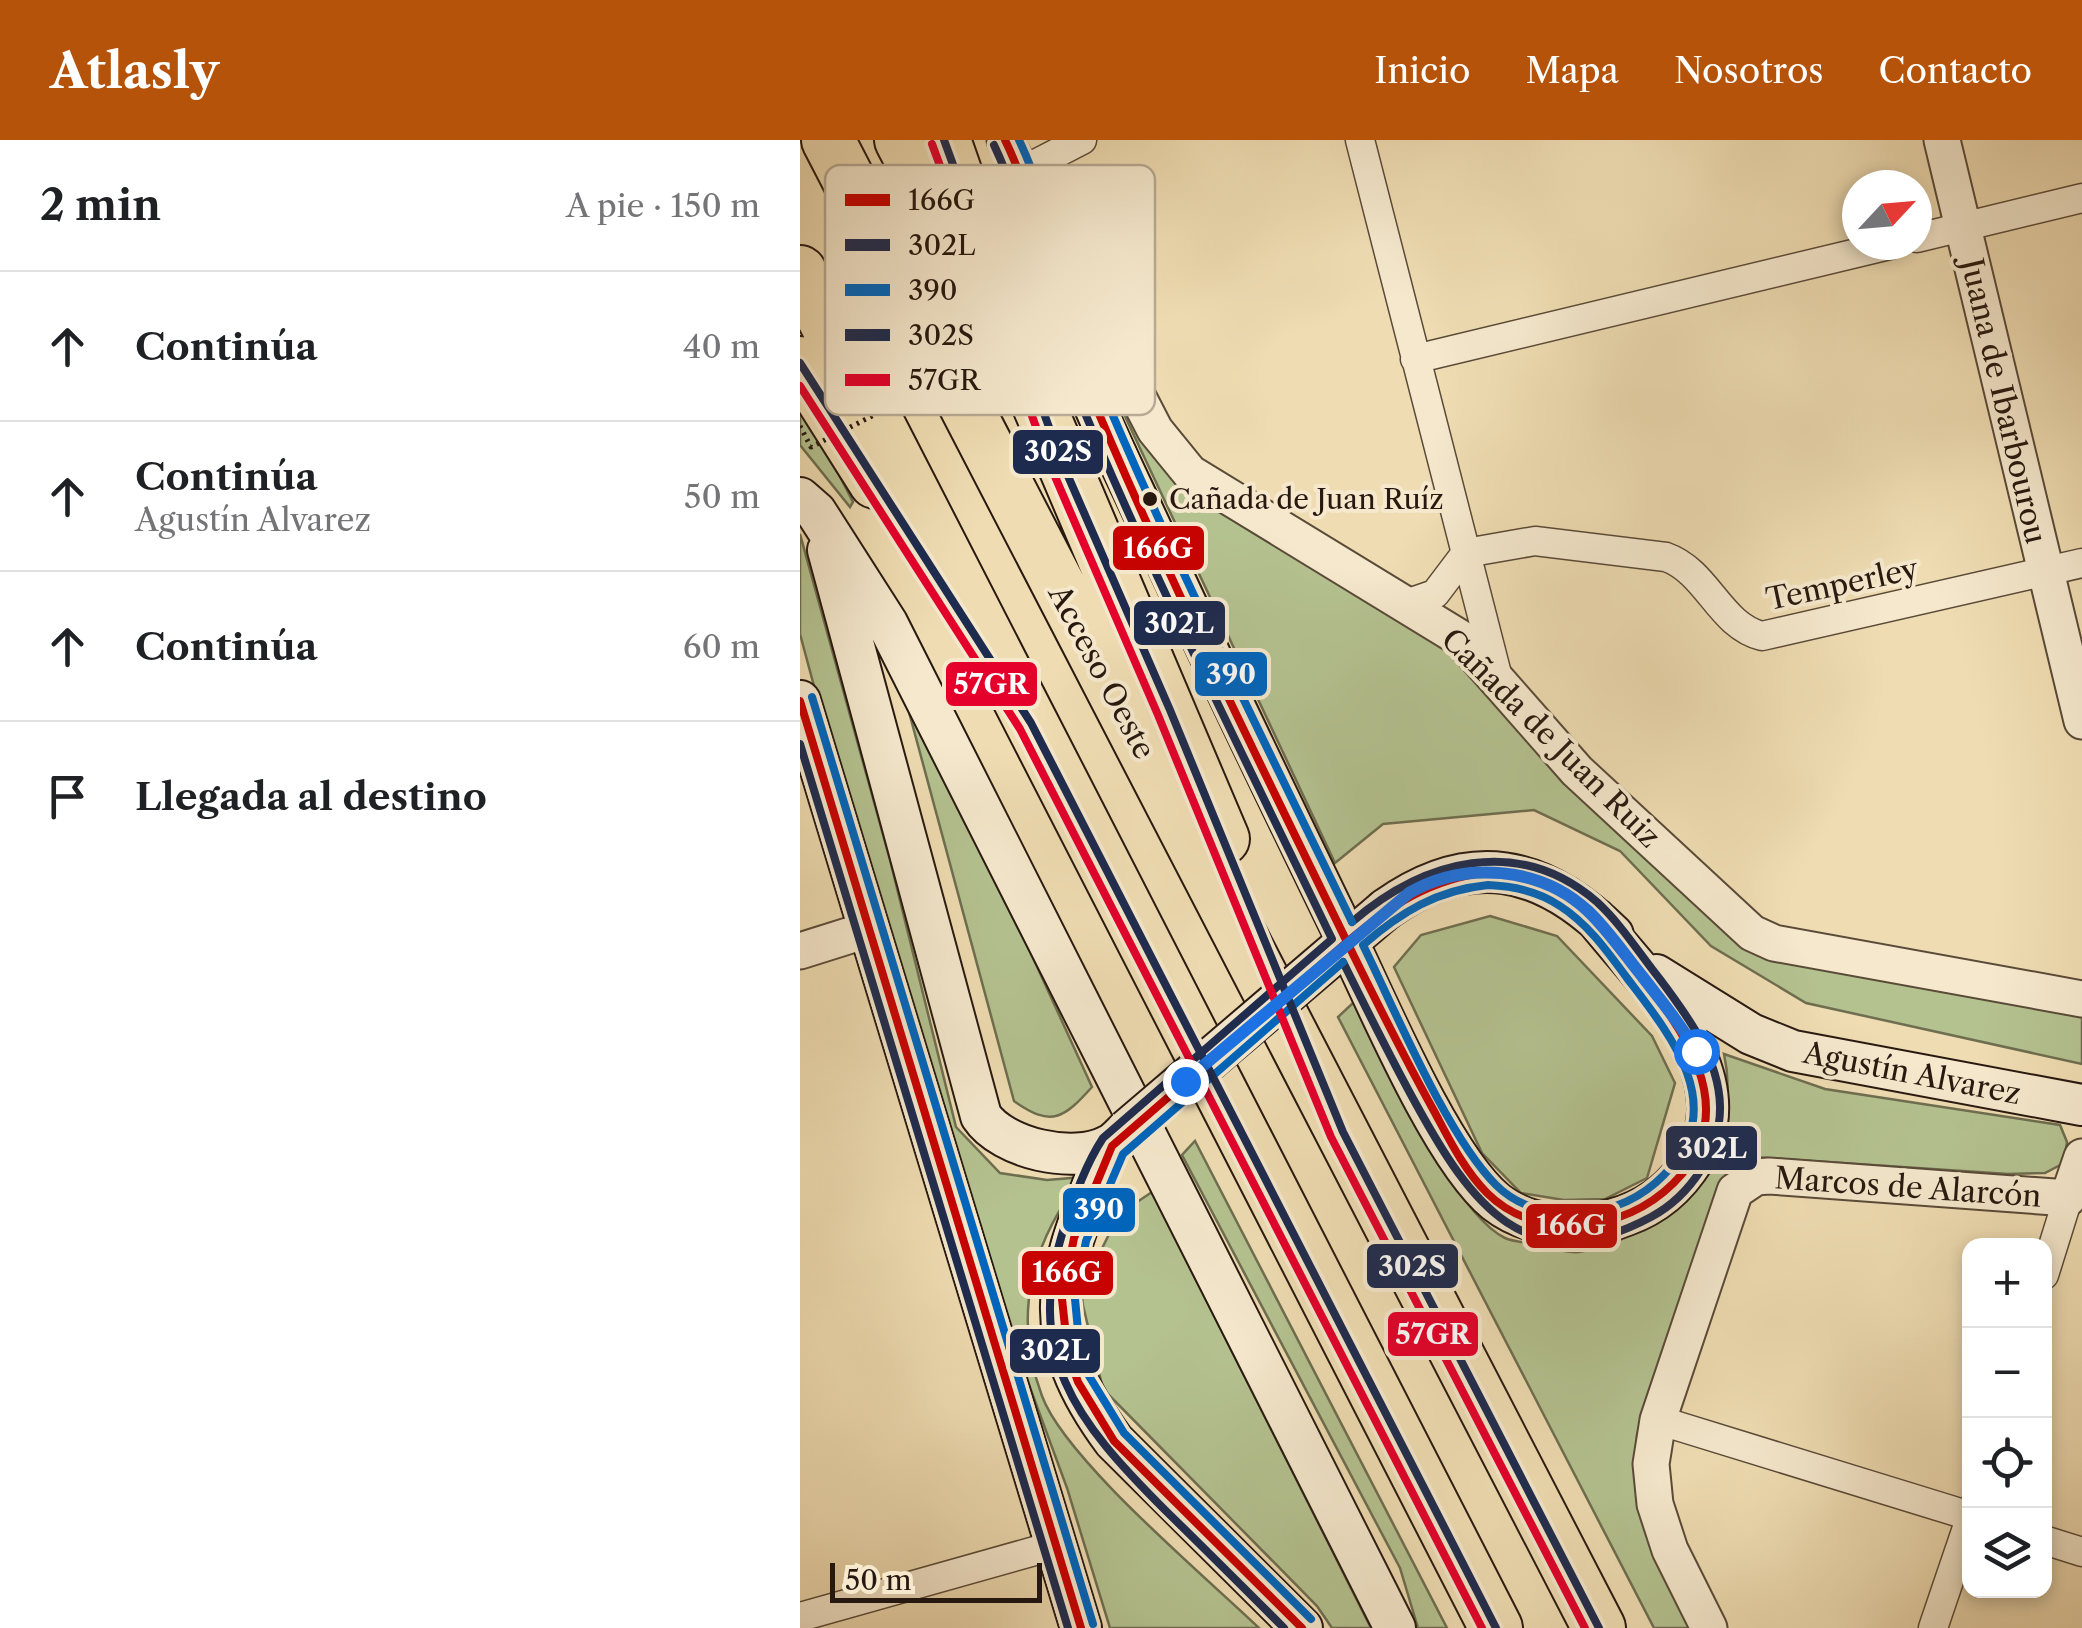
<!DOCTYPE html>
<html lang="es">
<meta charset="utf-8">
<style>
:root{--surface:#fff;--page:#f6f6f6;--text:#202124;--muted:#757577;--line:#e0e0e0;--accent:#b45309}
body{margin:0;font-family:"Libre Caslon Text",serif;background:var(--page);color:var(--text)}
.controls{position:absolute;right:30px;bottom:30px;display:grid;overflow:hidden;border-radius:20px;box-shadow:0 5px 15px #0003}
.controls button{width:90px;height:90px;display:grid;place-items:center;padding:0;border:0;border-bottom:2px solid var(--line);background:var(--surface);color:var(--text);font:50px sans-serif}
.compass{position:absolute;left:1042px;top:30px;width:90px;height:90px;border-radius:50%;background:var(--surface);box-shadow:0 5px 15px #0003;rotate:64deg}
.scale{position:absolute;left:30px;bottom:25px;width:212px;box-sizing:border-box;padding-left:10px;border:5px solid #281910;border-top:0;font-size:28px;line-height:35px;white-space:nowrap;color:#281910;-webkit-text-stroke:8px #f5e8cd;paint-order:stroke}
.stop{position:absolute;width:30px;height:30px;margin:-22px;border:8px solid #1a73e8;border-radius:50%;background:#fff}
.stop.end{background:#1a73e8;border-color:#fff;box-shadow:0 2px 10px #0008}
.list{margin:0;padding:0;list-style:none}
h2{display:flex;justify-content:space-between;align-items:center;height:130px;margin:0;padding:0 40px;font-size:42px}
h2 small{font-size:32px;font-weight:400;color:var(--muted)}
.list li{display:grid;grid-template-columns:65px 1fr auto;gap:30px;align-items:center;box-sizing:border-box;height:150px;padding:0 40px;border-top:2px solid var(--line)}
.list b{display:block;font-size:38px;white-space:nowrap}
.list p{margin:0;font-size:32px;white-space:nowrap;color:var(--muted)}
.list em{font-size:32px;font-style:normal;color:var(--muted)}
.icon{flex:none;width:55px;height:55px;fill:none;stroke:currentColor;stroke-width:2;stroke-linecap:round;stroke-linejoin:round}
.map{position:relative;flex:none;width:1282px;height:1488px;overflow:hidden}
header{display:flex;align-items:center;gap:60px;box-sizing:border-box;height:140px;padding:0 50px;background:var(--accent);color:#fff}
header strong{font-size:48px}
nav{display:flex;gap:55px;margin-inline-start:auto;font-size:35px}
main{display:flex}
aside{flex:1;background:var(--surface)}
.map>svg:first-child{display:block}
.green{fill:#b4c290;stroke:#6e6e50;stroke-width:2.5}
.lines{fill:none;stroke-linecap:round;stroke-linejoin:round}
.minor-casing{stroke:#5a4a38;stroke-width:31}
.tertiary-casing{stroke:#5a4a38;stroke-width:39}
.secondary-casing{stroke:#281910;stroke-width:44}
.motorway-casing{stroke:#281910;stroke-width:56}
.path{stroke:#281910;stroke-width:5;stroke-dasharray:2.5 5;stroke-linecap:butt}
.minor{stroke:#f5e8cd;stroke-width:28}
.tertiary{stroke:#f5e8cd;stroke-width:35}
.secondary{stroke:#f5e8cd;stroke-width:40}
.motorway{stroke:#efdcb2;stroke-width:52}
.secondary-bridge-casing{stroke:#281910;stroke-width:44;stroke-linecap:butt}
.path-bridge{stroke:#281910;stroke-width:5;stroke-dasharray:2.5 5;stroke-linecap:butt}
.secondary-bridge{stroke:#f5e8cd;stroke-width:40}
.bus-1-casing{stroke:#f5e8cd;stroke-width:15}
.bus-2-casing{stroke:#f5e8cd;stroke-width:15}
.bus-3-casing{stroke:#f5e8cd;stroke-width:15}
.bus-4-casing{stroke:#f5e8cd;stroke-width:15}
.bus-5-casing{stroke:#f5e8cd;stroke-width:15}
.bus-1{stroke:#c70201;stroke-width:8}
.bus-2{stroke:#1d2b4f;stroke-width:8}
.bus-3{stroke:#0065bd;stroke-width:8}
.bus-4{stroke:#1d2b4f;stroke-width:8}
.bus-5{stroke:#e4002b;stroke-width:8}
.route{stroke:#1a73e8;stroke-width:12}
.bus-dot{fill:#281910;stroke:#f5e8cd;stroke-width:4}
.labels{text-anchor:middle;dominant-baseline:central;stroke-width:8;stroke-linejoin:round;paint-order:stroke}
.bus-label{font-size:28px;fill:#281910;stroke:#f5e8cd;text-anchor:start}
.street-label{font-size:30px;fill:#281910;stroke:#f5e8cd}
.key{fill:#f5e8cd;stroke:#b8aa94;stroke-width:2.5}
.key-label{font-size:28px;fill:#281910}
.line-badge{stroke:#f5e8cd;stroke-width:4}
.badge-label{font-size:28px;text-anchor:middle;font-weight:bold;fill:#fff}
</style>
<header>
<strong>Atlasly</strong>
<nav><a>Inicio</a><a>Mapa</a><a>Nosotros</a><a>Contacto</a></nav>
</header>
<main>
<aside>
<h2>2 min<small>A pie · 150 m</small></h2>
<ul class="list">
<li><svg class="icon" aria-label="ahead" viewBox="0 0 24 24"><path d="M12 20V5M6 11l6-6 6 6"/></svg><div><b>Continúa</b></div><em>40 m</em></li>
<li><svg class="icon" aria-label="ahead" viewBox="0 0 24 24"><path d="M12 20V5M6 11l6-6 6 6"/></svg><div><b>Continúa</b><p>Agustín Alvarez</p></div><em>50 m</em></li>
<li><svg class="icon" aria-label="ahead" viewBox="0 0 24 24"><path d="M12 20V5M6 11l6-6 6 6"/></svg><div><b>Continúa</b></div><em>60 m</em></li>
<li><svg class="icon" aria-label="arrive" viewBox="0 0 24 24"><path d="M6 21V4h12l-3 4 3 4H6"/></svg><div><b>Llegada al destino</b></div></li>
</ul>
</aside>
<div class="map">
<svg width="1282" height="1488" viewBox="0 0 1282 1488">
<rect width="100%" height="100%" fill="#efdcb2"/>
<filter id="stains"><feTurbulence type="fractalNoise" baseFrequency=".002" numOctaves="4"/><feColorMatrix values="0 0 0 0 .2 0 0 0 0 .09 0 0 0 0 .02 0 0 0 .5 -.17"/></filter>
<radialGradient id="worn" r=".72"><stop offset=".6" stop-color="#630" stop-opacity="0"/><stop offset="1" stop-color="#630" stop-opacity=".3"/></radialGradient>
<path class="green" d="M 299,221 L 354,317 L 633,484 L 923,785 L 1282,869 L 1282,924 L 1006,863 L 911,806 L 820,711 L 734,670 L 583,684 L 535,723 Z
M 0,258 L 53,362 L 50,367 L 0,305 Z
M 0,394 L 90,720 L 156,987 L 200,1033 L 247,1040 L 283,1037 C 231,1102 212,1176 242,1256 C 265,1319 406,1437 459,1488 L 310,1488 L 267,1348 L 214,1204 L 21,572 L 0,494 Z
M 118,566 L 292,947 C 264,978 252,988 214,961 L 109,572 Z
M 690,776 L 757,796 L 852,896 L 875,943 L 847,1038 L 805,1059 L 764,1060 L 721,1053 L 682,1013 L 594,827 L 621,795 Z
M 554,862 C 583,917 653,1073 705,1098 C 713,1102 725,1102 735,1104 C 748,1107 766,1114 779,1112 C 870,1098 945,1007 924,914 L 1025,949 L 1260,985 L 1267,1002 L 1264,1023 L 1245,1033 L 1208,1034 L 953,1017 L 930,1028 L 916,1053 L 837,1295 L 836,1346 L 895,1488 L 854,1488 L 538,877 Z
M 395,1001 L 647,1488 L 618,1488 L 600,1428 L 382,1015 Z
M 352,1052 L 571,1488 L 532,1488 L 517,1466 L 303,1249 L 280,1153 L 319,1074 Z"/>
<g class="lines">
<defs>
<path id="minor" d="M 560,0 L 698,538
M 222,31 L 282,0
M 1117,98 L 1282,58
M 615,219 L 1090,105
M 609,463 L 635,454 L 666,413 L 735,401 L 866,417 C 908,432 919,485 962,496 L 1282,423
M 1244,1135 L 1268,1058
M 858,1280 L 1170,1376
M 1244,1400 L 1282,1412
M 0,1477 L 256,1405
M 1133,1488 L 1170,1379"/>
<path id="tertiary" d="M 205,0 L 355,290 L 390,333 L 660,498 L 777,631 L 952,793 L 974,803 L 1282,859
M 1142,0 L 1282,581
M 0,811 L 70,789
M 909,1488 L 870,1410 L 855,1364 L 851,1324 L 858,1280 L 935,1051 L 956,1037 L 969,1036 L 1268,1058 L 1282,1017"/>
<path id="secondary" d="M 222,31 C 239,92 253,155 274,214 C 296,276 327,336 354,395 C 416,530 481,664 546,798 C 577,863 643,1019 696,1062 C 729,1088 776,1090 814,1079 C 844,1071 869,1054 887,1029 C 953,939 848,844 796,779
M 0,358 L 16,372 L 87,483 L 595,1488
M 28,410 L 181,976 C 203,1009 274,1024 308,1006 C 315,1003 322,995 327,990
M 0,561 L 281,1488
M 586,769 C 670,709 742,725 813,795
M 856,835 L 951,894 L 993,911 L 1282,965
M 307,1008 C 261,1129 229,1186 314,1301 L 502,1488"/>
<path id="motorway" d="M 28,0 L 799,1488
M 101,0 L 149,92
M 144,0 L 226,235 L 423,699
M 0,132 L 696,1488
M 0,223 L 75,342"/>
</defs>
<use href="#minor" class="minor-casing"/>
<use href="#tertiary" class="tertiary-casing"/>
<use href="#secondary" class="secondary-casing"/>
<use href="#motorway" class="motorway-casing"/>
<path class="path" d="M 285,39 L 274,45 L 321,138 L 311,143"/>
<use href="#minor" class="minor"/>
<use href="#tertiary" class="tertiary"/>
<use href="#secondary" class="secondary"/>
<use href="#motorway" class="motorway"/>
<defs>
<path id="secondary-bridge" d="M 327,990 L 586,769"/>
</defs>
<use href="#secondary-bridge" class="secondary-bridge-casing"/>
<path class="path-bridge" d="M 0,286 L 11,307 L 340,140 L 285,39"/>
<use href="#secondary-bridge" class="secondary-bridge"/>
<defs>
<path id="bus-1" d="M 205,0 C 241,74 250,155 281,231 C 361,425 455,613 547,802
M 0,561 L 281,1488
M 688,732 C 716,734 743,739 767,755 C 797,775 817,804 838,832 C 883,890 939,964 882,1034 C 858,1062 828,1078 792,1084 C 755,1091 714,1080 687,1053 C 664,1030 649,999 634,971 C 603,915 575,859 547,802 C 591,765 630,739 688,732 Z
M 502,1488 L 314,1301 L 278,1242 L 268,1214 L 262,1159 L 274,1098 L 312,1006 L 547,802"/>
<path id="bus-2" d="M 194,5 C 230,81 240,165 272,242 C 350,432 443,614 532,799 L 303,998 C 286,1024 276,1053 266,1082 C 221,1214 276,1281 365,1370 C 405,1409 445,1449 484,1488
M 0,604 L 268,1488
M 543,822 C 567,870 590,917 616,964 C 670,1062 726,1144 851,1077 C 890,1056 921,1011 920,966 C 919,918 887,875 859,838 C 839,813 821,784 797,762 C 718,694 624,720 552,782"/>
<path id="bus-3" d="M 219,0 C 254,74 263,156 294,231 C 372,418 463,599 552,782
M 12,557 L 293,1484
M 688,745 C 714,746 738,751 760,766 C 788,784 807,811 827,838 C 868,892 926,961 872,1026 C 852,1050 826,1066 795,1071 C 760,1077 722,1071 696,1045 C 647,996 595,870 563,805 C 601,772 637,750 688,745 Z
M 511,1479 L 324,1293 L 289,1236 L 280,1211 L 275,1159 L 286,1101 L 323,1014 L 543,822"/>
<path id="bus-4" d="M 144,0 L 261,320 L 370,570 L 543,992 L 799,1488
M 0,223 L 231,583 L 696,1488"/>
<path id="bus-5" d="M 132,4 L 250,325 L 358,575 L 531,997 L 785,1488
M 0,246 L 220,589 L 682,1488"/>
</defs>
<use href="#bus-1" class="bus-1-casing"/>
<use href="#bus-2" class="bus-2-casing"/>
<use href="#bus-3" class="bus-3-casing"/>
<use href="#bus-4" class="bus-4-casing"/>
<use href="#bus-5" class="bus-5-casing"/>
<use href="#bus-1" class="bus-1"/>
<use href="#bus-2" class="bus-2"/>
<use href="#bus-3" class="bus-3"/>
<use href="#bus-4" class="bus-4"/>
<use href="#bus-5" class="bus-5"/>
</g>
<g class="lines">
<path class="route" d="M 385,941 L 609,753 C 664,721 740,726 788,771 C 808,790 825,815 842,836 C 861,861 881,884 896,911"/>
</g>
<circle class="bus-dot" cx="350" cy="359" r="9"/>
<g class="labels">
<g class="bus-label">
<text x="369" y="359">Cañada de Juan Ruíz</text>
</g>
<g class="street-label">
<text transform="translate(1204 261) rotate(77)">Juana de Ibarbourou</text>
<text transform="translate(1042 444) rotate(-12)">Temperley</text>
<text transform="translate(302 532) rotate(62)">Acceso Oeste</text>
<text transform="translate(751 598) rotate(45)">Cañada de Juan Ruiz</text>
<text transform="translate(1112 933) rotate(11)">Agustín Alvarez</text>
<text transform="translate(1108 1047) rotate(4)">Marcos de Alarcón</text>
</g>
</g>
<rect x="25" y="25" width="330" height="250" rx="15" class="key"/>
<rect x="45" y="54" width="45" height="12" fill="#c70201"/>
<rect x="45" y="99" width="45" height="12" fill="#1d2b4f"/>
<rect x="45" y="144" width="45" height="12" fill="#0065bd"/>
<rect x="45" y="189" width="45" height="12" fill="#1d2b4f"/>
<rect x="45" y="234" width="45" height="12" fill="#e4002b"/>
<g class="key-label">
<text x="108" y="70">166G</text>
<text x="108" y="115">302L</text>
<text x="108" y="160">390</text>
<text x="108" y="205">302S</text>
<text x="108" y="250">57GR</text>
</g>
<g class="line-badge">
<rect x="211" y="288" width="94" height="48" rx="10" fill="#1d2b4f"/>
<rect x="311" y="384" width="95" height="48" rx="10" fill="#c70201"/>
<rect x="332" y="459" width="95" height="48" rx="10" fill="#1d2b4f"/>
<rect x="393" y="510" width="76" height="48" rx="10" fill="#0065bd"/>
<rect x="144" y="520" width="95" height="48" rx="10" fill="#e4002b"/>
<rect x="864" y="984" width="95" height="48" rx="10" fill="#1d2b4f"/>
<rect x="261" y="1046" width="76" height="48" rx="10" fill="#0065bd"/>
<rect x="724" y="1062" width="95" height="48" rx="10" fill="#c70201"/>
<rect x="565" y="1102" width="95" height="48" rx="10" fill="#1d2b4f"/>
<rect x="220" y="1109" width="95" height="48" rx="10" fill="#c70201"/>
<rect x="586" y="1170" width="94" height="48" rx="10" fill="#e4002b"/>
<rect x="208" y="1187" width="94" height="48" rx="10" fill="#1d2b4f"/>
</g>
<g class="badge-label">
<text x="258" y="321">302S</text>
<text x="358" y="418">166G</text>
<text x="379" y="493">302L</text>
<text x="431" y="544">390</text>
<text x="191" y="554">57GR</text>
<text x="912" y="1018">302L</text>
<text x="299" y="1079">390</text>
<text x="771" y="1095">166G</text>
<text x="612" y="1136">302S</text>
<text x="267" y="1142">166G</text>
<text x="633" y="1204">57GR</text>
<text x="255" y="1220">302L</text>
</g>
<rect width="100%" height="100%" filter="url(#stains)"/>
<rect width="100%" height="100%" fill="url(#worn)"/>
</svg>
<div class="controls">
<button>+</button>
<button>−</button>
<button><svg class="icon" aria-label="locate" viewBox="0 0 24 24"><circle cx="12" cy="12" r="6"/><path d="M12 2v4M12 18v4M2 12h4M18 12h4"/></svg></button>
<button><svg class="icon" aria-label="layers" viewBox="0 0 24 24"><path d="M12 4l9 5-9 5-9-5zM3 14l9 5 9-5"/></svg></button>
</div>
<svg class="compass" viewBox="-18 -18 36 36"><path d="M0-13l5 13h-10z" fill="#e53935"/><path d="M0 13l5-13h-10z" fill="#757577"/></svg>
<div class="scale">50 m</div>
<div class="stop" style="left:896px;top:911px"></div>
<div class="stop end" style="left:385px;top:941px"></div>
</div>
</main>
